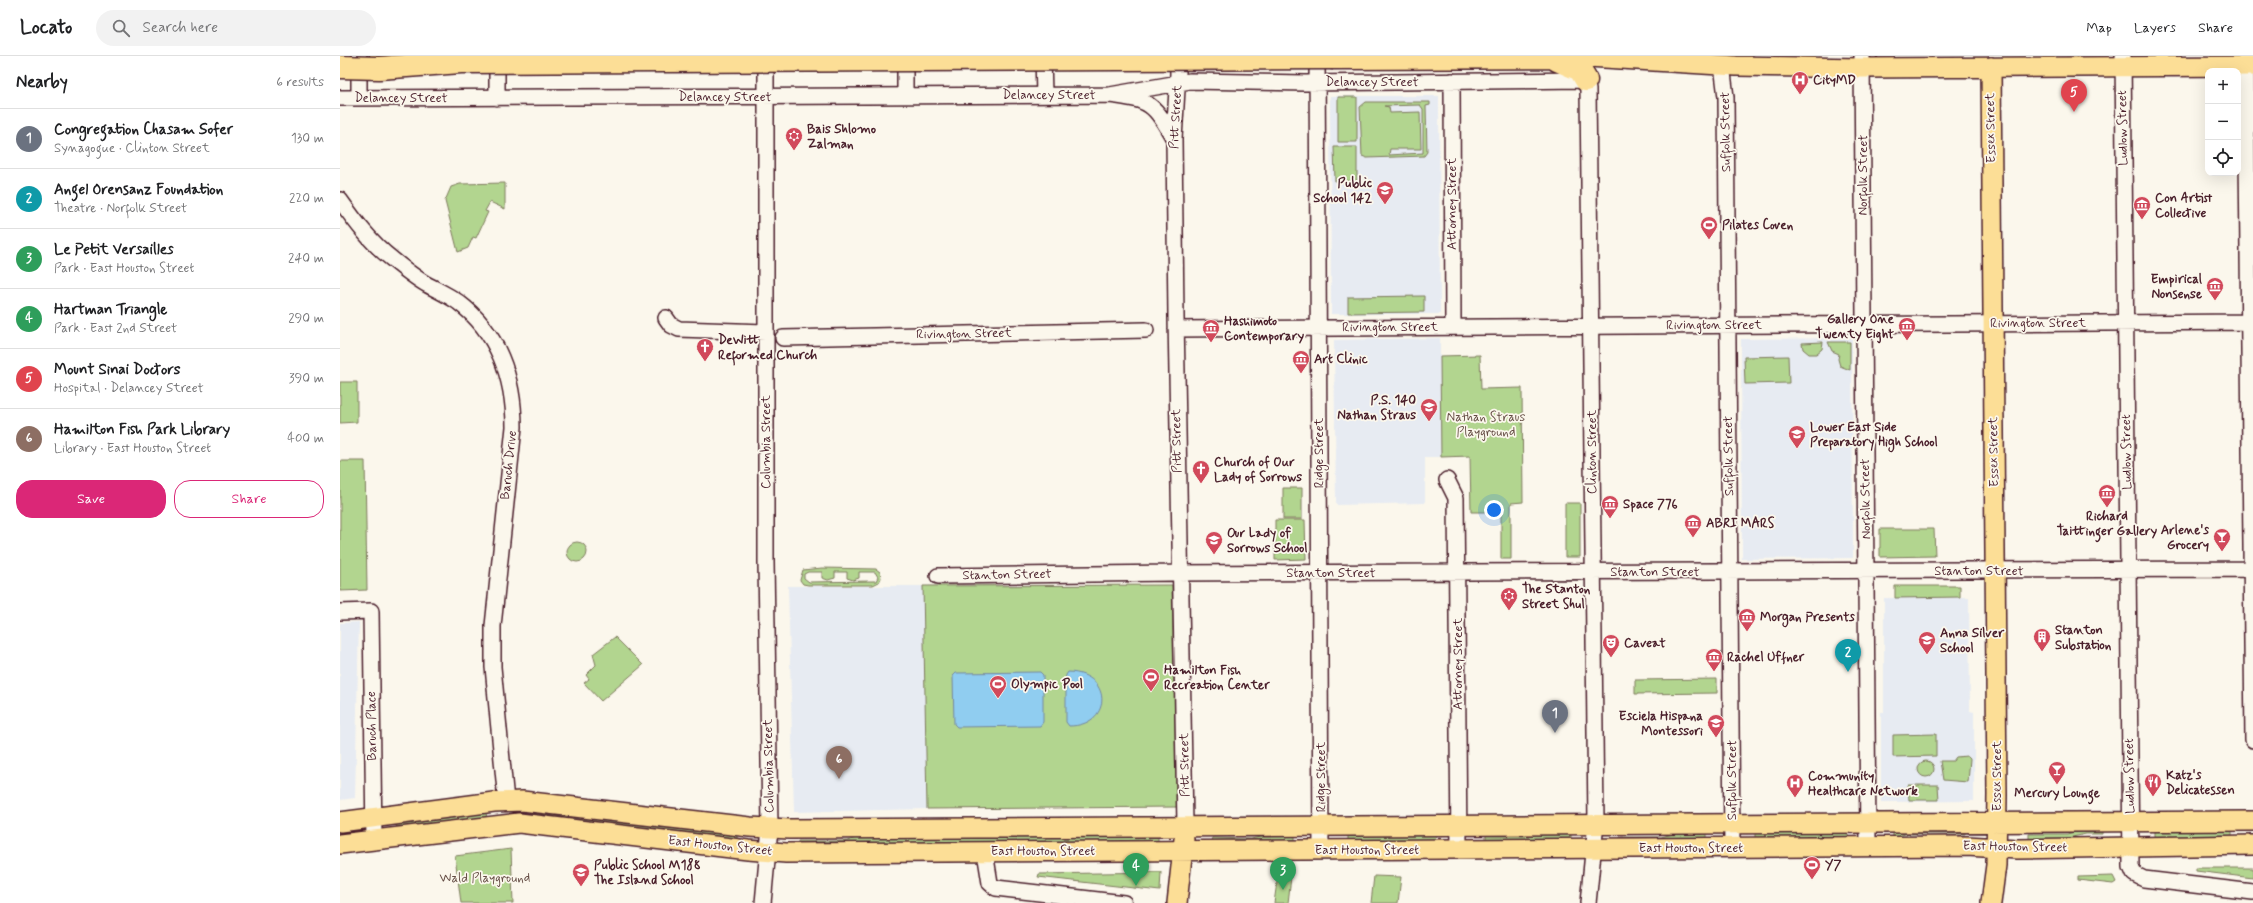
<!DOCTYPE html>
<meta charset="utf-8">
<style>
:root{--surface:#fff;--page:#f2f2f2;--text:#202124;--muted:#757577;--line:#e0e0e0;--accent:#db2777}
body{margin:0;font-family:Mynerve,sans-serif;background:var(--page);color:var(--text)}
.controls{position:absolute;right:12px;top:12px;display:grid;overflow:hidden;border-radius:8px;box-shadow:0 4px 16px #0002}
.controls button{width:36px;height:36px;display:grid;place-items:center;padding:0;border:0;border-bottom:1px solid var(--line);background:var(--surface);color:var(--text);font:20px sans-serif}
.you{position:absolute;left:1154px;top:454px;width:14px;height:14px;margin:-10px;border:3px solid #fff;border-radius:50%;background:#1a73e8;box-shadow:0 0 0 6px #1a73e833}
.badge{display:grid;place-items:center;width:26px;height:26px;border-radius:50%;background:var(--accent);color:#fff;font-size:13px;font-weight:700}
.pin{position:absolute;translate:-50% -33px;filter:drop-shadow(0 1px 2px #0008)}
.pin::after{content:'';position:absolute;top:21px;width:14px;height:12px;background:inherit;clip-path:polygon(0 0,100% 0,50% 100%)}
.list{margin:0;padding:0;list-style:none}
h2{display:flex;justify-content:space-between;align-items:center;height:52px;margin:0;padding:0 16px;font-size:17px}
h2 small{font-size:13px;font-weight:400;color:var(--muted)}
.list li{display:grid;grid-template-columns:26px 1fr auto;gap:12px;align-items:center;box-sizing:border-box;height:60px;padding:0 16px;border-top:1px solid var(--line)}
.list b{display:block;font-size:15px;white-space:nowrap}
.list p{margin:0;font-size:13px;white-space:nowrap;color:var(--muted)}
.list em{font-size:13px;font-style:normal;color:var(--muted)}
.actions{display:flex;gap:8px;padding:12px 16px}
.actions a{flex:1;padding:9px 0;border:1px solid var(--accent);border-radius:16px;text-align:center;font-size:14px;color:var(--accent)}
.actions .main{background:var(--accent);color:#fff}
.icon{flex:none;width:22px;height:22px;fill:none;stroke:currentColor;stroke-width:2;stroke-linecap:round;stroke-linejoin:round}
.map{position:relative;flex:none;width:1913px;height:847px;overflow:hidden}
header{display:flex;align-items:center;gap:24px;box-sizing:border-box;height:56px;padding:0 20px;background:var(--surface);border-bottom:1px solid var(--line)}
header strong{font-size:19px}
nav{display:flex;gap:22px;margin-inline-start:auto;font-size:14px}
.search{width:280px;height:36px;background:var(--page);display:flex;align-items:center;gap:10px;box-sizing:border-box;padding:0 14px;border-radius:22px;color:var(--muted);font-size:15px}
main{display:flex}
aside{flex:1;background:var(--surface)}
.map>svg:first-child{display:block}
.built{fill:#e7ebf2}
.green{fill:#b2d58f;stroke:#7e7a5d;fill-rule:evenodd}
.water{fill:#90cdf0;stroke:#7487a1}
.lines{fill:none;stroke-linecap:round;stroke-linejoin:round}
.minor-casing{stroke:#4a1f2b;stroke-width:18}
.major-casing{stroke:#4a1f2b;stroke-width:22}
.highway-casing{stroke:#4a1f2b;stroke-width:25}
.minor{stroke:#fbf7ec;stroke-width:15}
.major{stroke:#fcde96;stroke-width:19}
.highway{stroke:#fcde96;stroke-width:22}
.highway-bridge-casing{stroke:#4a1f2b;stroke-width:25;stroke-linecap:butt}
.highway-bridge{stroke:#fcde96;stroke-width:22}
.labels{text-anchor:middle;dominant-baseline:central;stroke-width:3.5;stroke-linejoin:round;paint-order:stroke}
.poi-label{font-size:13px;font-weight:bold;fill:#4a1f2b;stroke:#fbf7ec;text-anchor:start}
.street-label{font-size:13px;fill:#4a1f2b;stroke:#fbf7ec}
.park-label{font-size:13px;fill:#644c44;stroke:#fbf7ec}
</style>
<header>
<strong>Locato</strong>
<div class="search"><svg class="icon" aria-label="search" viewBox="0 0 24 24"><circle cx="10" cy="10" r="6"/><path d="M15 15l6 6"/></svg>Search here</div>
<nav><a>Map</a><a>Layers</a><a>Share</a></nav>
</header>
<main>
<aside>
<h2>Nearby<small>6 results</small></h2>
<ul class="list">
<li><span class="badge" style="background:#6b7280">1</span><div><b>Congregation Chasam Sofer</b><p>Synagogue · Clinton Street</p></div><em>130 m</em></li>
<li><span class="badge" style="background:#0f9aa8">2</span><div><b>Angel Orensanz Foundation</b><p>Theatre · Norfolk Street</p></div><em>220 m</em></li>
<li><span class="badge" style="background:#2e9e5b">3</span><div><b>Le Petit Versailles</b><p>Park · East Houston Street</p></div><em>240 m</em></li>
<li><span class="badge" style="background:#2e9e5b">4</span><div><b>Hartman Triangle</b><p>Park · East 2nd Street</p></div><em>290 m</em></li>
<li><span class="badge" style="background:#e0444e">5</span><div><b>Mount Sinai Doctors</b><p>Hospital · Delancey Street</p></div><em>390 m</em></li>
<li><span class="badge" style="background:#8d6e63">6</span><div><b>Hamilton Fish Park Library</b><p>Library · East Houston Street</p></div><em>400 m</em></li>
</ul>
<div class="actions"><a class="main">Save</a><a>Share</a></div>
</aside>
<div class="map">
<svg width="1913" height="847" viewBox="0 0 1913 847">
<rect width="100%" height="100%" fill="#fbf7ec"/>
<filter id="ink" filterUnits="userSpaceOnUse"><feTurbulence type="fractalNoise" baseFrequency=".025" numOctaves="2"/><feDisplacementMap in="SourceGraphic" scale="8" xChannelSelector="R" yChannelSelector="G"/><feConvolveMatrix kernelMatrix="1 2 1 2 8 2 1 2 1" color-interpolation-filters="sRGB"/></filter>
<g filter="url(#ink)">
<path class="built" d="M 990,40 L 1099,40 L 1100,258 L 991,258 Z
M 1100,282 L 1100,300 L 1140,299 L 1141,333 L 1182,332 L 1183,446 L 1131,447 L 1130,400 L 1101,401 L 1085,401 L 1085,447 L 996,449 L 994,284 Z
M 1512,282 L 1513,502 L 1402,503 L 1401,283 Z
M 448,530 L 583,530 L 587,753 L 454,756 Z
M 1629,541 L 1630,655 L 1634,656 L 1634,745 L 1541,746 L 1541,656 L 1544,656 L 1544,542 Z
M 19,566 L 15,742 L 0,744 L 0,567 Z"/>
<path class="green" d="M 998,41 L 1017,41 L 1017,86 L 998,86 Z
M 1026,46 L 1090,46 L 1090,49 L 1086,50 L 1087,96 L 1084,100 L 1027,102 L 1022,100 L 1020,51 ZM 1080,49 L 1083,53 L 1083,97 L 1049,99 L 1050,93 L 1081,93 L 1080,56 L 1050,57 L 1049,51 L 1044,50 Z
M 994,91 L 1017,91 L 1017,125 L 995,125 Z
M 165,127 L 165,153 L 150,146 L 145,155 L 148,156 L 136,182 L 133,181 L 128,192 L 118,196 L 105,145 L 111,131 L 120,128 Z
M 1084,240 L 1084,256 L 1008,257 L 1008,241 Z
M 1483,286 L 1482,293 L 1476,298 L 1469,298 L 1463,293 L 1462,287 Z
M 1488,286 L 1510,286 L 1510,314 L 1500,310 L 1498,303 L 1499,298 L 1492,295 Z
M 1140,299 L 1141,333 L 1182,332 L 1183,446 L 1171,447 L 1171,503 L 1161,503 L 1161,456 L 1131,456 L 1130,400 L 1101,401 L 1100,300 Z
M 1448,300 L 1449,327 L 1405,328 L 1404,301 Z
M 0,326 L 17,326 L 17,366 L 0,367 Z
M 0,405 L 25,405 L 27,534 L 0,535 Z
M 943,432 L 962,432 L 962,463 L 943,463 Z
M 1225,447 L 1240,447 L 1240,501 L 1225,501 Z
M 935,464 L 965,464 L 966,503 L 935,504 Z
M 1540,473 L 1594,473 L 1595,500 L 1540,501 Z
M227 496a10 10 0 1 1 20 0a10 10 0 1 1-20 0Z
M 482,512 L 536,513 L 540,516 L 541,522 L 539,526 L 533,529 L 468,529 L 463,528 L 460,524 L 463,514 ZM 468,516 L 482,516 L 482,522 L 488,524 L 495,522 L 495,516 L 507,516 L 507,522 L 513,524 L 519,522 L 519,516 L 535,516 L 538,521 L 536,525 L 533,525 L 469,526 L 464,522 L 464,518 Z
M 832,529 L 837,751 L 587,753 L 583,530 Z
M 1555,530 L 1620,530 L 1620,541 L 1555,542 Z
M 275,581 L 303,609 L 261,645 L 244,627 L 249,623 L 246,619 L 256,609 L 253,598 Z
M 1377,623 L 1377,637 L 1295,638 L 1295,624 Z
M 1596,678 L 1596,700 L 1553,701 L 1553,679 Z
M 1627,700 L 1630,703 L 1628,726 L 1603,724 L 1600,705 L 1613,705 L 1616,701 Z
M1578 713a8 8 0 1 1 16 0a8 8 0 1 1-16 0Z
M 1568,729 L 1598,729 L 1599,744 L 1569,744 Z
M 190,753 L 397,777 L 397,783 L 353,778 L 331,780 L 189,763 Z
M 146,755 L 147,766 L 57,774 L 56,768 Z
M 1746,773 L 1762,773 L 1762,778 L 1746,778 L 1723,783 L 1689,783 L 1689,778 L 1727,778 Z
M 1815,773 L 1892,774 L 1892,783 L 1815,782 Z
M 1508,774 L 1508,786 L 1415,787 L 1415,775 Z
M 1552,774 L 1625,774 L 1625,778 L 1565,778 L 1552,782 Z
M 1345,775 L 1367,775 L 1367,782 L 1346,782 L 1323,787 L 1280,787 L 1280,781 L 1321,781 Z
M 1095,776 L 1096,788 L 1008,789 L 1008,777 Z
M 1231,776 L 1231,787 L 1146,788 L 1146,777 Z
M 818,777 L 818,791 L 458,792 L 458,785 L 507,785 L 529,778 Z
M 938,777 L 955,777 L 955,785 L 869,790 L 872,782 L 911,783 Z
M 171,793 L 173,847 L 121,847 L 115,800 Z
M 1856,812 L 1913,812 L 1913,822 L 1856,815 Z
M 821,816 L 820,835 L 698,821 L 699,818 Z
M 938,819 L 951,821 L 948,847 L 934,847 Z
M 1034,820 L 1061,821 L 1058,847 L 1031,847 Z
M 1773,820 L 1776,826 L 1773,828 L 1738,824 L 1738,821 Z"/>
<path class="water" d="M 700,616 L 703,619 L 703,666 L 700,670 L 617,671 L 614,668 L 613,620 L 616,617 Z
M 728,616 C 773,617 773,670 729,670 L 726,666 L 726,619 Z"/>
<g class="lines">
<defs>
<path id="minor" d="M 565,0 L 565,40
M 703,0 L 704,39
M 837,0 L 838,17 L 834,83 L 836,261 L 845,769
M 977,0 L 981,794
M 1522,0 L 1528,790
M 1783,0 L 1791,811 L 1794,818 L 1804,823 L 1913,836
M 1906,0 L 1913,684
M 1382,9 L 1386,41 L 1392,792
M 1112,25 L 1113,270
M 770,39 L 850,25 L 965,27 L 1246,24 L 1248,34 L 1256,767 L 1248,847
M 0,42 L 770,39 C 811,44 814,48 834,83
M 19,42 L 19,0
M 157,42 L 157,0
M 0,144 C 15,165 31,187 52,203 C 63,212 74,221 86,228 C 97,234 108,239 118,246 C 158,276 174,322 174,371 L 153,570 L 153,611 L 166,745
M 326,262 L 331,269 L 339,273 L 425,276
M 836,273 L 1913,266
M 443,282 L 806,274
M 1107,424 L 1116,442 L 1119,793
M 598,520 L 833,517 L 1913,513
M 0,556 L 31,555 L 34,784
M 645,796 L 650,827 L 656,832 L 784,847
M 423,847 L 430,772 L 426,506 L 426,0"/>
<path id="major" d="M 1248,1 L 1396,10 L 1522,12 L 1913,10
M 1651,11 L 1657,739 L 1656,809 L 1651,847
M 0,766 L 154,746 L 182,745 L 410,771 L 449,773 L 1913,765
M 0,788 L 179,767 L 408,794 L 446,797 L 1627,790 L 1677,793 L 1913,789
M 837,847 L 844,783"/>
<path id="highway" d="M 41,0 L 76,3
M 993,2 L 1248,1
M 1217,4 L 1240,14 L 1246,24"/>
</defs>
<use href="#minor" class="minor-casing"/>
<use href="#major" class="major-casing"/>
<use href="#highway" class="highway-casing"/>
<use href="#minor" class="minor"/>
<use href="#major" class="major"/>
<use href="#highway" class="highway"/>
<defs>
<path id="highway-bridge" d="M 0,11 L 39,12 L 121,6 L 993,2"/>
</defs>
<use href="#highway-bridge" class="highway-bridge-casing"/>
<use href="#highway-bridge" class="highway-bridge"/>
</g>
</g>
<defs>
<symbol id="hospital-pin" viewBox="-11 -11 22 30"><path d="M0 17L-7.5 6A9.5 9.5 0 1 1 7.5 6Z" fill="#d1495b" stroke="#fbf7ec"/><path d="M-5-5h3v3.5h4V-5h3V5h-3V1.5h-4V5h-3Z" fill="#fff"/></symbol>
<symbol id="synagogue-pin" viewBox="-11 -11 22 30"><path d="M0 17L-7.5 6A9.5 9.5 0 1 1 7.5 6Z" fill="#d1495b" stroke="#fbf7ec"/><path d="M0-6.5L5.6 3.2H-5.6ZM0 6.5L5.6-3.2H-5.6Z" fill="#fff"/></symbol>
<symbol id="school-pin" viewBox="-11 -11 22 30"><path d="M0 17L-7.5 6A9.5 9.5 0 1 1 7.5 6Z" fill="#d1495b" stroke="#fbf7ec"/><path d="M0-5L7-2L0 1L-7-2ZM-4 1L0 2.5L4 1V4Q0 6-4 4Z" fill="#fff"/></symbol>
<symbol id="museum-pin" viewBox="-11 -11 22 30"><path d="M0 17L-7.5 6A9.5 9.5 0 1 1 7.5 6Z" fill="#d1495b" stroke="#fbf7ec"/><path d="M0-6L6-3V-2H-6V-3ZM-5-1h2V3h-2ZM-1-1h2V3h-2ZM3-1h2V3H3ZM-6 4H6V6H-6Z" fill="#fff"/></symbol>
<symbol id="stadium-pin" viewBox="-11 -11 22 30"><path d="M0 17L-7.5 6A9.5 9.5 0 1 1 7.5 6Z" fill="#d1495b" stroke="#fbf7ec"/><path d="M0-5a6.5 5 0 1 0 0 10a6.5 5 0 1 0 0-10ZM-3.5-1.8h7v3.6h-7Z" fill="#fff"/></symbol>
<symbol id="church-pin" viewBox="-11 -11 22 30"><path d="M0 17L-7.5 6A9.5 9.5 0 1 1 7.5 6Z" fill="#d1495b" stroke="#fbf7ec"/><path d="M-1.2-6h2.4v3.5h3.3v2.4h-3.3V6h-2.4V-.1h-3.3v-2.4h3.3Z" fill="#fff"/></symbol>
<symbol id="bar-pin" viewBox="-11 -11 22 30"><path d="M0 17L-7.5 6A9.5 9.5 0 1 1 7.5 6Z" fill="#d1495b" stroke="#fbf7ec"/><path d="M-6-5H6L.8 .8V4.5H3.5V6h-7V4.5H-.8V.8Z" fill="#fff"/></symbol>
<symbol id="building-pin" viewBox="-11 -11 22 30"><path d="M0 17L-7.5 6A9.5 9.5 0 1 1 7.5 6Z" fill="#d1495b" stroke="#fbf7ec"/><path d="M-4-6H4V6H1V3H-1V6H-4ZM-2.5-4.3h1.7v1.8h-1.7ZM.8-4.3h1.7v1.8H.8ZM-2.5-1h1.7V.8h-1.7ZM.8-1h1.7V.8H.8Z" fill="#fff"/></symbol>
<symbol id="theatre-pin" viewBox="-11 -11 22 30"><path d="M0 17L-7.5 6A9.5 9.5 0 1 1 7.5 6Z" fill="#d1495b" stroke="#fbf7ec"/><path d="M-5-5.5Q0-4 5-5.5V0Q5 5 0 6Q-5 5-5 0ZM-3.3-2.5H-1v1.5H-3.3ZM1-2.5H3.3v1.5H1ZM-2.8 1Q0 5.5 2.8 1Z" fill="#fff"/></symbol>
<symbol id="restaurant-pin" viewBox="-11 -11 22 30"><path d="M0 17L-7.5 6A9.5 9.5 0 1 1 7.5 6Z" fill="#d1495b" stroke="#fbf7ec"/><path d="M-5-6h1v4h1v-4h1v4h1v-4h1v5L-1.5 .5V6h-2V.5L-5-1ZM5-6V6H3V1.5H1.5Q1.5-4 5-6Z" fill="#fff"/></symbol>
</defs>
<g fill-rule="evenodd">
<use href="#hospital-pin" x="1450" y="14" width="20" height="27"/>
<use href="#synagogue-pin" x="444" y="70" width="20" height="27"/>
<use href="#school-pin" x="1035" y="124" width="20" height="27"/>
<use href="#museum-pin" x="1792" y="139" width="20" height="27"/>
<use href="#stadium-pin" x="1359" y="159" width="20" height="27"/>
<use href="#museum-pin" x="1865" y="220" width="20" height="27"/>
<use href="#museum-pin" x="1557" y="260" width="20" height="27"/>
<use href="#museum-pin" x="861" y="262" width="20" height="27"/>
<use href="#church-pin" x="355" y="281" width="20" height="27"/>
<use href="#museum-pin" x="951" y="293" width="20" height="27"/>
<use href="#school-pin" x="1079" y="341" width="20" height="27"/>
<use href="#school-pin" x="1447" y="368" width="20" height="27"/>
<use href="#church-pin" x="851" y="403" width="20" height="27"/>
<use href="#museum-pin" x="1757" y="427" width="20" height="27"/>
<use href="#museum-pin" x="1260" y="438" width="20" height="27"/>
<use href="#museum-pin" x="1343" y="457" width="20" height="27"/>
<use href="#bar-pin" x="1872" y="471" width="20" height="27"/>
<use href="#school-pin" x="864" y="474" width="20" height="27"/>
<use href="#synagogue-pin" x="1159" y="530" width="20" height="27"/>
<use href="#museum-pin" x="1397" y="551" width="20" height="27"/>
<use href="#building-pin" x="1692" y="571" width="20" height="27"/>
<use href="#school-pin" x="1577" y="574" width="20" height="27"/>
<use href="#theatre-pin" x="1261" y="577" width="20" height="27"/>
<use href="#museum-pin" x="1364" y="591" width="20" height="27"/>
<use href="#stadium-pin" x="801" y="611" width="20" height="27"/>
<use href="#stadium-pin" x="648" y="618" width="20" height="27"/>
<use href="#school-pin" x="1366" y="657" width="20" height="27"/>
<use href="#bar-pin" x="1707" y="704" width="20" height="27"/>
<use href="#restaurant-pin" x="1803" y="716" width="20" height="27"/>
<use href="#hospital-pin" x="1445" y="717" width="20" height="27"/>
<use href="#stadium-pin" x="1462" y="799" width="20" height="27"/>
<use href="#school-pin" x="231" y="806" width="20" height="27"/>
</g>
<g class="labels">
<g class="poi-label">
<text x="1473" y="24">CityMD</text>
<text x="467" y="73">Bais Shlomo<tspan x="467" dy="15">Zalman</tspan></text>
<text x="1032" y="127" text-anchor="end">Public<tspan x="1032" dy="15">School 142</tspan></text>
<text x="1815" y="142">Con Artist<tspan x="1815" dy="15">Collective</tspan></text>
<text x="1382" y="169">Pilates Coven</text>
<text x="1862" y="223" text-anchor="end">Empirical<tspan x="1862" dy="15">Nonsense</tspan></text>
<text x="1554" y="263" text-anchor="end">Gallery One<tspan x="1554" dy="15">Twenty Eight</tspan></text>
<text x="884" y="265">Hashimoto<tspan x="884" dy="15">Contemporary</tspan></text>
<text x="378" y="284">DeWitt<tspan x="378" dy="15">Reformed Church</tspan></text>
<text x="974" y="303">Art Clinic</text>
<text x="1076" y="344" text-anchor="end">P.S. 140<tspan x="1076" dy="15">Nathan Straus</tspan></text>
<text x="1470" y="371">Lower East Side<tspan x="1470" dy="15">Preparatory High School</tspan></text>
<text x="874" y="406">Church of Our<tspan x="874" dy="15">Lady of Sorrows</tspan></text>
<text x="1283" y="448">Space 776</text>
<text x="1767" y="460" text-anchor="middle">Richard<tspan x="1767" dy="15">Taittinger Gallery</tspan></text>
<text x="1366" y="467">ABRI MARS</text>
<text x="1869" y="474" text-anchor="end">Arlene's<tspan x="1869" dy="15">Grocery</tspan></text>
<text x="887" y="477">Our Lady of<tspan x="887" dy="15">Sorrows School</tspan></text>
<text x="1182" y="533">The Stanton<tspan x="1182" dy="15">Street Shul</tspan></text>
<text x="1420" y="561">Morgan Presents</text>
<text x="1715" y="574">Stanton<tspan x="1715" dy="15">Substation</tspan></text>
<text x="1600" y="577">Anna Silver<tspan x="1600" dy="15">School</tspan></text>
<text x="1284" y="587">Caveat</text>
<text x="1387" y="601">Rachel Uffner</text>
<text x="824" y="614">Hamilton Fish<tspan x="824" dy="15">Recreation Center</tspan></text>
<text x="671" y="628">Olympic Pool</text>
<text x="1363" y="660" text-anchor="end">Esciela Hispana<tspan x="1363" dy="15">Montessori</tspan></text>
<text x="1826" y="719">Katz's<tspan x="1826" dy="15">Delicatessen</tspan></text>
<text x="1468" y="720">Community<tspan x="1468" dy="15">Healthcare Network</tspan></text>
<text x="1717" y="737" text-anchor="middle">Mercury Lounge</text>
<text x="254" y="809">Public School M188<tspan x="254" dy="15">The Island School</tspan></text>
<text x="1485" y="809">Y7</text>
</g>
<g class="street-label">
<text x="1032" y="26">Delancey Street</text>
<text x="709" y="39">Delancey Street</text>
<text x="385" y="41">Delancey Street</text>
<text x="61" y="42">Delancey Street</text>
<text transform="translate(836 61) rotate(-87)">Pitt Street</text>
<text transform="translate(1651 72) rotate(-91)">Essex Street</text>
<text transform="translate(1783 72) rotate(-91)">Ludlow Street</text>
<text transform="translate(1386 76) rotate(-91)">Suffolk Street</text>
<text transform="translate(1523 119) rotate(-90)">Norfolk Street</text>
<text transform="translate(1112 148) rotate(-90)">Attorney Street</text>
<text x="1698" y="267">Rivington Street</text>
<text x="1374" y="269">Rivington Street</text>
<text x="1050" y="271">Rivington Street</text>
<text transform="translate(624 278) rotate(-1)">Rivington Street</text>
<text transform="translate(837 385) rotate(-91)">Pitt Street</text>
<text transform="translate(426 386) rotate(-90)">Columbia Street</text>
<text transform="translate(1252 396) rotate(-90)">Clinton Street</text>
<text transform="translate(1654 396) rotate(-91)">Essex Street</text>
<text transform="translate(1787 396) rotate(-91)">Ludlow Street</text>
<text transform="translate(979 397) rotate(-90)">Ridge Street</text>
<text transform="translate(1389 400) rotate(-91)">Suffolk Street</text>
<text transform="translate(169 409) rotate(-84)">Baruch Drive</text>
<text transform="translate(1526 443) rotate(-91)">Norfolk Street</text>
<text x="1639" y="515">Stanton Street</text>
<text x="1315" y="516">Stanton Street</text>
<text x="991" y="517">Stanton Street</text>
<text transform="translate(667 519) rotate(-1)">Stanton Street</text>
<text transform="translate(1118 608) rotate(-90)">Attorney Street</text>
<text transform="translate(32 670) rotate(-91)">Baruch Place</text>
<text transform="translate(845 709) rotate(-91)">Pitt Street</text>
<text transform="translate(429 710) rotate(-91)">Columbia Street</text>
<text transform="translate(1657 720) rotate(-90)">Essex Street</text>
<text transform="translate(1790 720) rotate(-91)">Ludlow Street</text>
<text transform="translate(981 721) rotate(-90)">Ridge Street</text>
<text transform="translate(1392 724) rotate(-90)">Suffolk Street</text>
<text transform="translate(380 790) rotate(6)">East Houston Street</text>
<text transform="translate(1675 791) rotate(1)">East Houston Street</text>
<text x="1351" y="792">East Houston Street</text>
<text x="1027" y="794">East Houston Street</text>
<text x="703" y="795">East Houston Street</text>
</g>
<g class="park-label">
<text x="1146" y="361">Nathan Straus<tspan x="1146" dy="15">Playground</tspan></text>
<text x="145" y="822">Wald Playground</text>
</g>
</g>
</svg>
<div class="controls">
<button>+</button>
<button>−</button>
<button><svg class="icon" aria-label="locate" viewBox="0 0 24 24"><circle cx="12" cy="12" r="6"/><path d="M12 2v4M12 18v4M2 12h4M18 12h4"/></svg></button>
</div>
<div class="you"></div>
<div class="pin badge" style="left:1215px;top:677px;background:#6b7280">1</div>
<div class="pin badge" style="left:1508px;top:616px;background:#0f9aa8">2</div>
<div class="pin badge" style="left:943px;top:834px;background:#2e9e5b">3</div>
<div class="pin badge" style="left:796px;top:830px;background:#2e9e5b">4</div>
<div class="pin badge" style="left:1734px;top:56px;background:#e0444e">5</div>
<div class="pin badge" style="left:499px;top:723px;background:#8d6e63">6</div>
</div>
</main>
